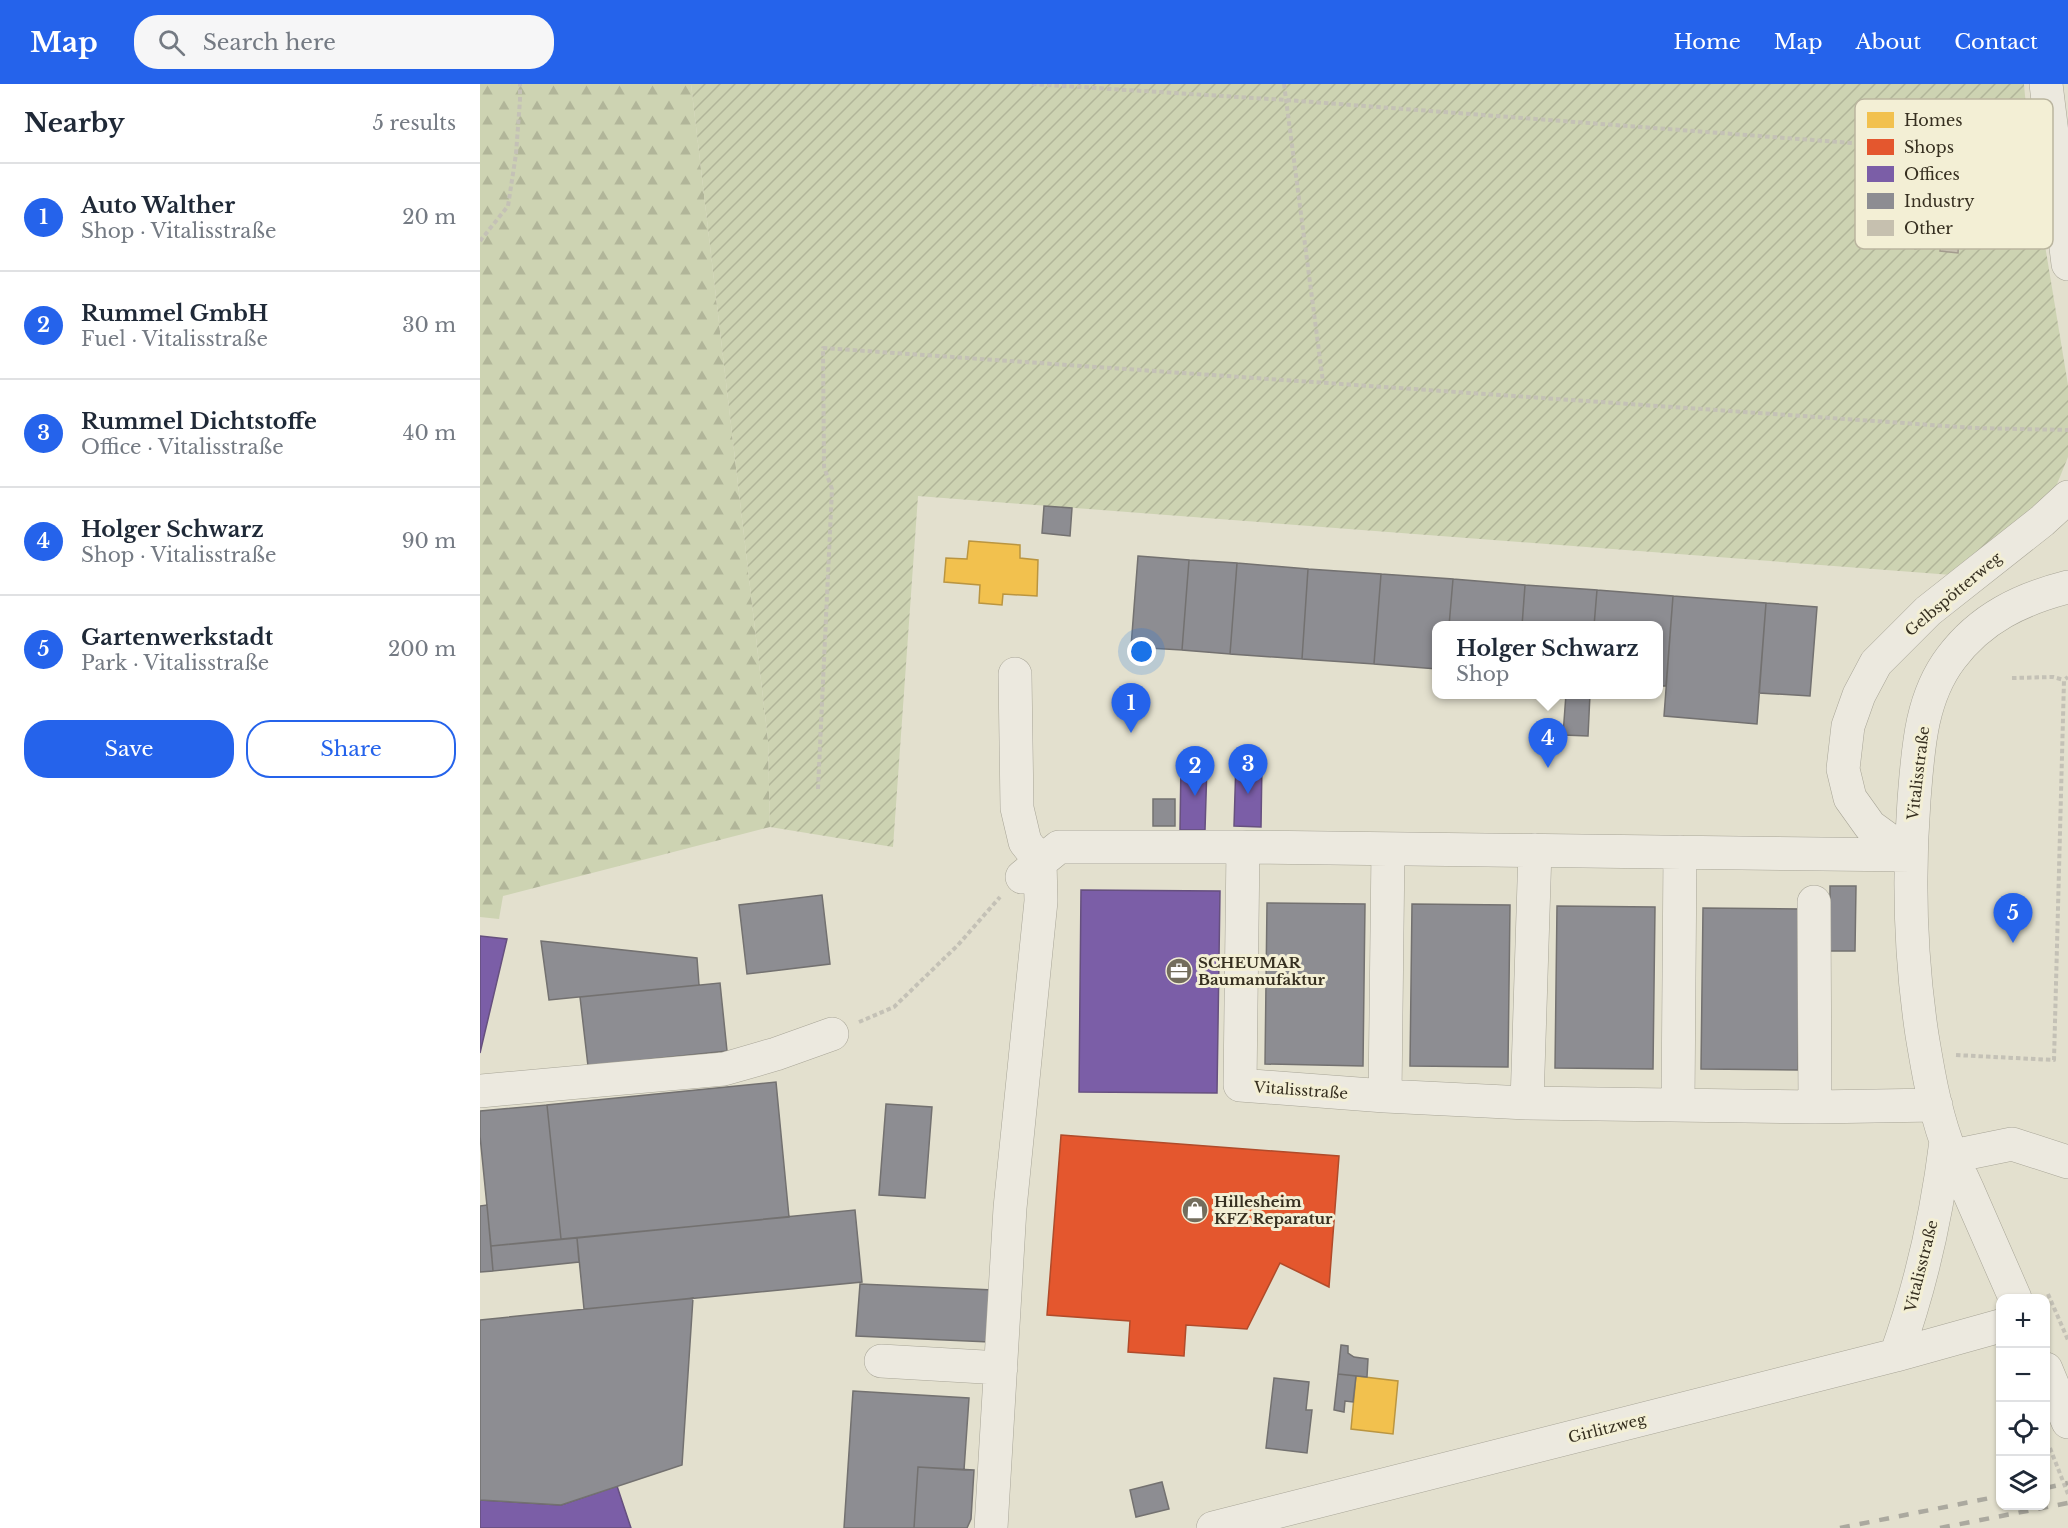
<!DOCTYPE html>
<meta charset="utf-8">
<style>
:root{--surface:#fff;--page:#f6f6f7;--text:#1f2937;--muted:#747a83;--line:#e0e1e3;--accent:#2563eb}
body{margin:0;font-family:"Libre Baskerville",serif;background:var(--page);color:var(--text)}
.controls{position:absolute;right:18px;bottom:18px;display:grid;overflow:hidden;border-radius:12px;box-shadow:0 2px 4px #0004}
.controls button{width:54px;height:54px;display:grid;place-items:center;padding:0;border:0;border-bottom:2px solid var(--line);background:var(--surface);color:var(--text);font:30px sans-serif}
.you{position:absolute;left:662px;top:568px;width:21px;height:21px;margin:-15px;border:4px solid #fff;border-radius:50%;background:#1a73e8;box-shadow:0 0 0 9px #1a73e833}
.badge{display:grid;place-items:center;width:39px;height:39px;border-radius:50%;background:var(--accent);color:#fff;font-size:20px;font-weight:700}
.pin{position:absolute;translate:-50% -50px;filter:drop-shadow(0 2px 3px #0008)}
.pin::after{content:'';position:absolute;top:32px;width:21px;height:18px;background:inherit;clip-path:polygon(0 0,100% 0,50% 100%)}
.popup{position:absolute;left:952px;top:537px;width:231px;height:78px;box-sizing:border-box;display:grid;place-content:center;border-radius:12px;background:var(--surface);filter:drop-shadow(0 2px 4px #0005);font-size:20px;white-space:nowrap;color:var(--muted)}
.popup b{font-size:22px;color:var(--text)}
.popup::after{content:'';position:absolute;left:50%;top:100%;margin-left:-12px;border:12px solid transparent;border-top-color:var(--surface)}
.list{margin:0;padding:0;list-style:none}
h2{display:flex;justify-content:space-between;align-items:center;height:78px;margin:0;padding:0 24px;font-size:26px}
h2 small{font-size:20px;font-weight:400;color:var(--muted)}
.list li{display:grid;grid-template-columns:39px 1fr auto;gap:18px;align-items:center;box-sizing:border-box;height:108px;padding:0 24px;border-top:2px solid var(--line)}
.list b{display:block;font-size:22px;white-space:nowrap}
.list p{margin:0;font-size:20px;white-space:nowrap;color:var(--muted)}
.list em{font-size:20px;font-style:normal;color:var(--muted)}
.actions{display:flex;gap:12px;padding:18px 24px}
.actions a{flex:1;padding:14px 0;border:2px solid var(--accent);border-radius:24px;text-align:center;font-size:21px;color:var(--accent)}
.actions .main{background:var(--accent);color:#fff}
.icon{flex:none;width:33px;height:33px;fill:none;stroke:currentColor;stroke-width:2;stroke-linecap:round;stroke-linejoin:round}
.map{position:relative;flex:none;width:1588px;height:1444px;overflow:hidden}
header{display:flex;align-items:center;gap:36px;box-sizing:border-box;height:84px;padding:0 30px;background:var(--accent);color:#fff}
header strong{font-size:28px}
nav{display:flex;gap:33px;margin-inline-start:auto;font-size:21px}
.search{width:420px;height:54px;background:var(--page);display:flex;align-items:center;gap:15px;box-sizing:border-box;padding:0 21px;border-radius:24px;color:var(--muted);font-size:22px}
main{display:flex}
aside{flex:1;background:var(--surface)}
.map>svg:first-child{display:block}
.forest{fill:url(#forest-firs)}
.garden{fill:url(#garden-furrows)}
.homes{fill:#f2c14e;stroke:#ba9540;stroke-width:1.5}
.shops{fill:#e4572e;stroke:#b04b2a;stroke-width:1.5}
.offices{fill:#7b5ea7;stroke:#66507e;stroke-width:1.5}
.industry{fill:#8d8d92;stroke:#737170;stroke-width:1.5}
.building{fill:#c6c0af;stroke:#a39c8e;stroke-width:1.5}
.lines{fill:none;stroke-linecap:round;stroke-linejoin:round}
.minor-casing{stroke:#a8a597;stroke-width:34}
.path{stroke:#c4c1b6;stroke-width:4;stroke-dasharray:4.5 3;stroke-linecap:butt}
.minor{stroke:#ece9df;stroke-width:33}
.rail{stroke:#aba99f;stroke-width:4.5;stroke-dasharray:10 10;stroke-linecap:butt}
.labels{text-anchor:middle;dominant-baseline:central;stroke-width:6;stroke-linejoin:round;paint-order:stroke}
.street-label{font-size:15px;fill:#362f20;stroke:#f3efd5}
.poi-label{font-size:15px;font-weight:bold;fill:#362f20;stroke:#f3efd5;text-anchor:start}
.key{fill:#f3efd5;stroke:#bab59f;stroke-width:1.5}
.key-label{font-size:16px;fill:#362f20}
</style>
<header>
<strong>Map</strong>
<div class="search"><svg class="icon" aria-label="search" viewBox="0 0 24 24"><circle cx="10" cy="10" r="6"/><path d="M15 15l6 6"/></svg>Search here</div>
<nav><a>Home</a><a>Map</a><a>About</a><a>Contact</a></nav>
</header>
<main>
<aside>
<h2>Nearby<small>5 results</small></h2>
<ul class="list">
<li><span class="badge">1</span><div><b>Auto Walther</b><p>Shop · Vitalisstraße</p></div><em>20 m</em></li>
<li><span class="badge">2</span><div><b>Rummel GmbH</b><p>Fuel · Vitalisstraße</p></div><em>30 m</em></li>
<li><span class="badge">3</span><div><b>Rummel Dichtstoffe</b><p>Office · Vitalisstraße</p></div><em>40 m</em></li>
<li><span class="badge">4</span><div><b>Holger Schwarz</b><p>Shop · Vitalisstraße</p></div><em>90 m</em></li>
<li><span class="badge">5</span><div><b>Gartenwerkstadt</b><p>Park · Vitalisstraße</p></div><em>200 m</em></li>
</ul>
<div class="actions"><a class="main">Save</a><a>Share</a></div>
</aside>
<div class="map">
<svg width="1588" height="1444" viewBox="0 0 1588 1444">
<defs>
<pattern id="forest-firs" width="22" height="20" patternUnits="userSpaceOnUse" patternTransform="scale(1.5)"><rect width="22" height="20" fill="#cdd3b2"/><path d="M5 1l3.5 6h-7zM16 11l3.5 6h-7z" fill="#b1b599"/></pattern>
<pattern id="garden-furrows" width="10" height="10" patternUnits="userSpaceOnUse" patternTransform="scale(1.5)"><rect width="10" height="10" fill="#cdd3b2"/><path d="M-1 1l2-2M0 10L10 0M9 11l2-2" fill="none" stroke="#b1b599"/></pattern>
</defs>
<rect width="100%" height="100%" fill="#e3e0ce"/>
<path class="forest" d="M 0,0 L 211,0 L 288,656 L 290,743 L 23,812 L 19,835 L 0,833 Z"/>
<path class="garden" d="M 211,0 L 1544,0 L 1550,70 L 1588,301 L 1588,373 L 1575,405 L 1472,491 L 438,412 L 413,763 L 290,743 L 288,656 Z"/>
<path class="homes" d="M 489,457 L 540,461 L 540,474 L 558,476 L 557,512 L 523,510 L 522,521 L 499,519 L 500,501 L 464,498 L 466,474 L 487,475 Z
M 876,1292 L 918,1297 L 913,1350 L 871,1345 Z"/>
<path class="shops" d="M 581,1051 L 859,1072 L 849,1203 L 800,1179 L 767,1245 L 706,1241 L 704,1272 L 648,1268 L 650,1237 L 567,1231 Z"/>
<path class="offices" d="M 756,677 L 782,677 L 781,743 L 754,742 Z
M 701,680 L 727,681 L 725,746 L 700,746 Z
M 601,806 L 740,807 L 737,1009 L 599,1008 Z
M 0,852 L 27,855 L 0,969 Z
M 137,1402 L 151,1444 L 0,1444 L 0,1416 L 81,1421 Z"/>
<path class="industry" d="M 564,422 L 592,424 L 590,452 L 562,449 Z
M 658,472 L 709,476 L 702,566 L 651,563 Z
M 709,476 L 757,479 L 750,570 L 702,566 Z
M 757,479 L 828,485 L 822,575 L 750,570 Z
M 828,485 L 901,490 L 894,580 L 822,575 Z
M 901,490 L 973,495 L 969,542 L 957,542 L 957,585 L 894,580 Z
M 973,495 L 1045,501 L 1042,542 L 969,542 Z
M 1045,501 L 1117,506 L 1114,542 L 1042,542 Z
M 1117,506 L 1193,512 L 1186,602 L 1179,602 L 1179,542 L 1114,542 Z
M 1193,512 L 1286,519 L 1277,640 L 1184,632 Z
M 1286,519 L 1337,523 L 1330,612 L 1279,609 Z
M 1086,610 L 1110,610 L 1108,652 L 1083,651 Z
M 673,715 L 695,715 L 695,742 L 673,742 Z
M 1350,802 L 1376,802 L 1375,867 L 1350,867 Z
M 342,811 L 350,880 L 267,890 L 259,821 Z
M 787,819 L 885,820 L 883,982 L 785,980 Z
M 932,820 L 1030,821 L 1028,983 L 930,982 Z
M 1077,822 L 1175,823 L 1173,985 L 1075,984 Z
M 1223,824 L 1320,825 L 1318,986 L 1221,985 Z
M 61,857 L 217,874 L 219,901 L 69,916 Z
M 240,899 L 247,967 L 108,982 L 100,913 Z
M 296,998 L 309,1133 L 81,1155 L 67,1021 Z
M 406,1020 L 452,1023 L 445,1114 L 399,1111 Z
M 67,1021 L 81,1155 L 11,1162 L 0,1052 L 0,1027 Z
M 7,1121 L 13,1187 L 0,1188 L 0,1122 Z
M 375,1126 L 382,1198 L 104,1225 L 97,1154 Z
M 97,1154 L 99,1178 L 13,1187 L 11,1162 Z
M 380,1200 L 513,1206 L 509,1258 L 376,1252 Z
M 213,1214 L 202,1381 L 81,1421 L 0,1416 L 0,1236 Z
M 861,1261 L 868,1262 L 868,1269 L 874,1273 L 888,1275 L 887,1293 L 858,1290 Z
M 858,1290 L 876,1292 L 873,1318 L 865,1317 L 864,1328 L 854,1326 Z
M 794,1294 L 829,1298 L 826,1326 L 832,1326 L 827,1369 L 786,1364 Z
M 373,1307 L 489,1314 L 484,1386 L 438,1383 L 434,1444 L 364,1444 Z
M 438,1383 L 494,1386 L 491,1435 L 487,1444 L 434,1444 Z
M 682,1398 L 689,1425 L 656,1433 L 650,1406 Z"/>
<path class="building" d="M 1442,138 L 1447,162 L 1435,165 L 1434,158 L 1423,160 L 1419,142 Z
M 1461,152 L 1479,153 L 1478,169 L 1460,167 Z"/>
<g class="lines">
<defs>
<path id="minor" d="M 1566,0 L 1588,180
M 763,763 L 760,1001 L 905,1012 L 1047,1019 L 1335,1023 L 1334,818
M 1430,771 L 1390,742 L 1370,714 L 1363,685 L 1368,642 L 1379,611 L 1396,579 L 1448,527 L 1562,437 L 1588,413
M 542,793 L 579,763 L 763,763 L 1430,771
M 0,1007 L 244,985 L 296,970 L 352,950
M 905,1012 L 908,765
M 1047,1019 L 1055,766
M 1198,1021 L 1200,768
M 1335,1023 L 1456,1021
M 1473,1072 L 1532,1060 L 1588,1078
M 1535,1214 C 1520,1180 1505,1145 1490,1111 C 1482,1093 1473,1075 1466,1057 C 1454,1023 1448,987 1442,951 C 1430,871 1428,797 1434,716 C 1438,667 1440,615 1471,574 C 1501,534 1541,515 1588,503
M 1416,1271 C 1441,1202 1457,1130 1466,1057
M 401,1277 L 521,1284
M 1566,1285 L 1588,1338
M 511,1444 L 530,1124 L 561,817 L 560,777 L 545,758 L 537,724 L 535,590
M 733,1444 L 1416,1271 L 1520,1242"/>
</defs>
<use href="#minor" class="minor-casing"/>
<path class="path" d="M 552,0 L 806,16 L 1398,61 L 1542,68
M 804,0 L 843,298
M 0,157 L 28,122 L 36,70 L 40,16 L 40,0
M 1532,594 L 1573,593 L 1584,596
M 338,705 L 352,405 L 344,383 L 343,264 L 1495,344 L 1588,346
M 379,938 L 414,923 L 478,861 L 520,813
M 1476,971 L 1574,976 L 1584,596 L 1588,593
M 1568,1210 L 1588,1256
M 1570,1364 L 1588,1410"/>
<use href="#minor" class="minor"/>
<path class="rail" d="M 1566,1404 L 1588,1399
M 1360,1444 L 1520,1412
M 1460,1444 L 1588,1419"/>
</g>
<defs>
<symbol id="office-disc" viewBox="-11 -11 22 22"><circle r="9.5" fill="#736d5d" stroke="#f3efd5"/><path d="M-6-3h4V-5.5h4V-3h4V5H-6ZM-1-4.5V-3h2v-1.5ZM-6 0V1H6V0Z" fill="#fff"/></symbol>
<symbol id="shop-disc" viewBox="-11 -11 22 22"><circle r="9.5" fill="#736d5d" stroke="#f3efd5"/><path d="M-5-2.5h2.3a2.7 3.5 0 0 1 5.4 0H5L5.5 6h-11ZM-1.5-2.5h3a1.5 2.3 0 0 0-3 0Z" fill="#fff"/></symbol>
</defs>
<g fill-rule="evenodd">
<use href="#office-disc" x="684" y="872" width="30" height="30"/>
<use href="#shop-disc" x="700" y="1111" width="30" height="30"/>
</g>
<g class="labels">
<g class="street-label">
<text transform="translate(1473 510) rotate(-40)">Gelbspötterweg</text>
<text transform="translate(1438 689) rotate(-83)">Vitalisstraße</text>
<text transform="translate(821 1006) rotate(4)">Vitalisstraße</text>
<text transform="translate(1441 1182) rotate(-76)">Vitalisstraße</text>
<text transform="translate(1127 1344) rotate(-14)">Girlitzweg</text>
</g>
<g class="poi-label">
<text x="718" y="878">SCHEUMAR<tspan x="718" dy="17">Baumanufaktur</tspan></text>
<text x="734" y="1117">Hillesheim<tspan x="734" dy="17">KFZ Reparatur</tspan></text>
</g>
</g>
<rect x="1375" y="15" width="198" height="150" rx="9" class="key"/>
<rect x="1387" y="28" width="27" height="16" fill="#f2c14e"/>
<rect x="1387" y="55" width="27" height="16" fill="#e4572e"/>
<rect x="1387" y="82" width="27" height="16" fill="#7b5ea7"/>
<rect x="1387" y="109" width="27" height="16" fill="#8d8d92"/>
<rect x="1387" y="136" width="27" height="16" fill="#c6c0af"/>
<g class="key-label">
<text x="1424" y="42">Homes</text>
<text x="1424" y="69">Shops</text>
<text x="1424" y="96">Offices</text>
<text x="1424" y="123">Industry</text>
<text x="1424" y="150">Other</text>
</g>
</svg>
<div class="controls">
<button>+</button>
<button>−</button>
<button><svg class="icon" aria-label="locate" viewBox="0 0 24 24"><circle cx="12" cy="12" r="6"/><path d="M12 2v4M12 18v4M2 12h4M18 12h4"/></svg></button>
<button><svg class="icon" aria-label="layers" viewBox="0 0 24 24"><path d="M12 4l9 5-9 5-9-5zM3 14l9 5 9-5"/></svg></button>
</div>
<div class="you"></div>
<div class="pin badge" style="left:651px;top:649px">1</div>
<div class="pin badge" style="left:715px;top:712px">2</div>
<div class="pin badge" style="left:768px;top:710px">3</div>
<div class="pin badge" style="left:1068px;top:684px">4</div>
<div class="popup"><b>Holger Schwarz</b>Shop</div>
<div class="pin badge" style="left:1533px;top:859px">5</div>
</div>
</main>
